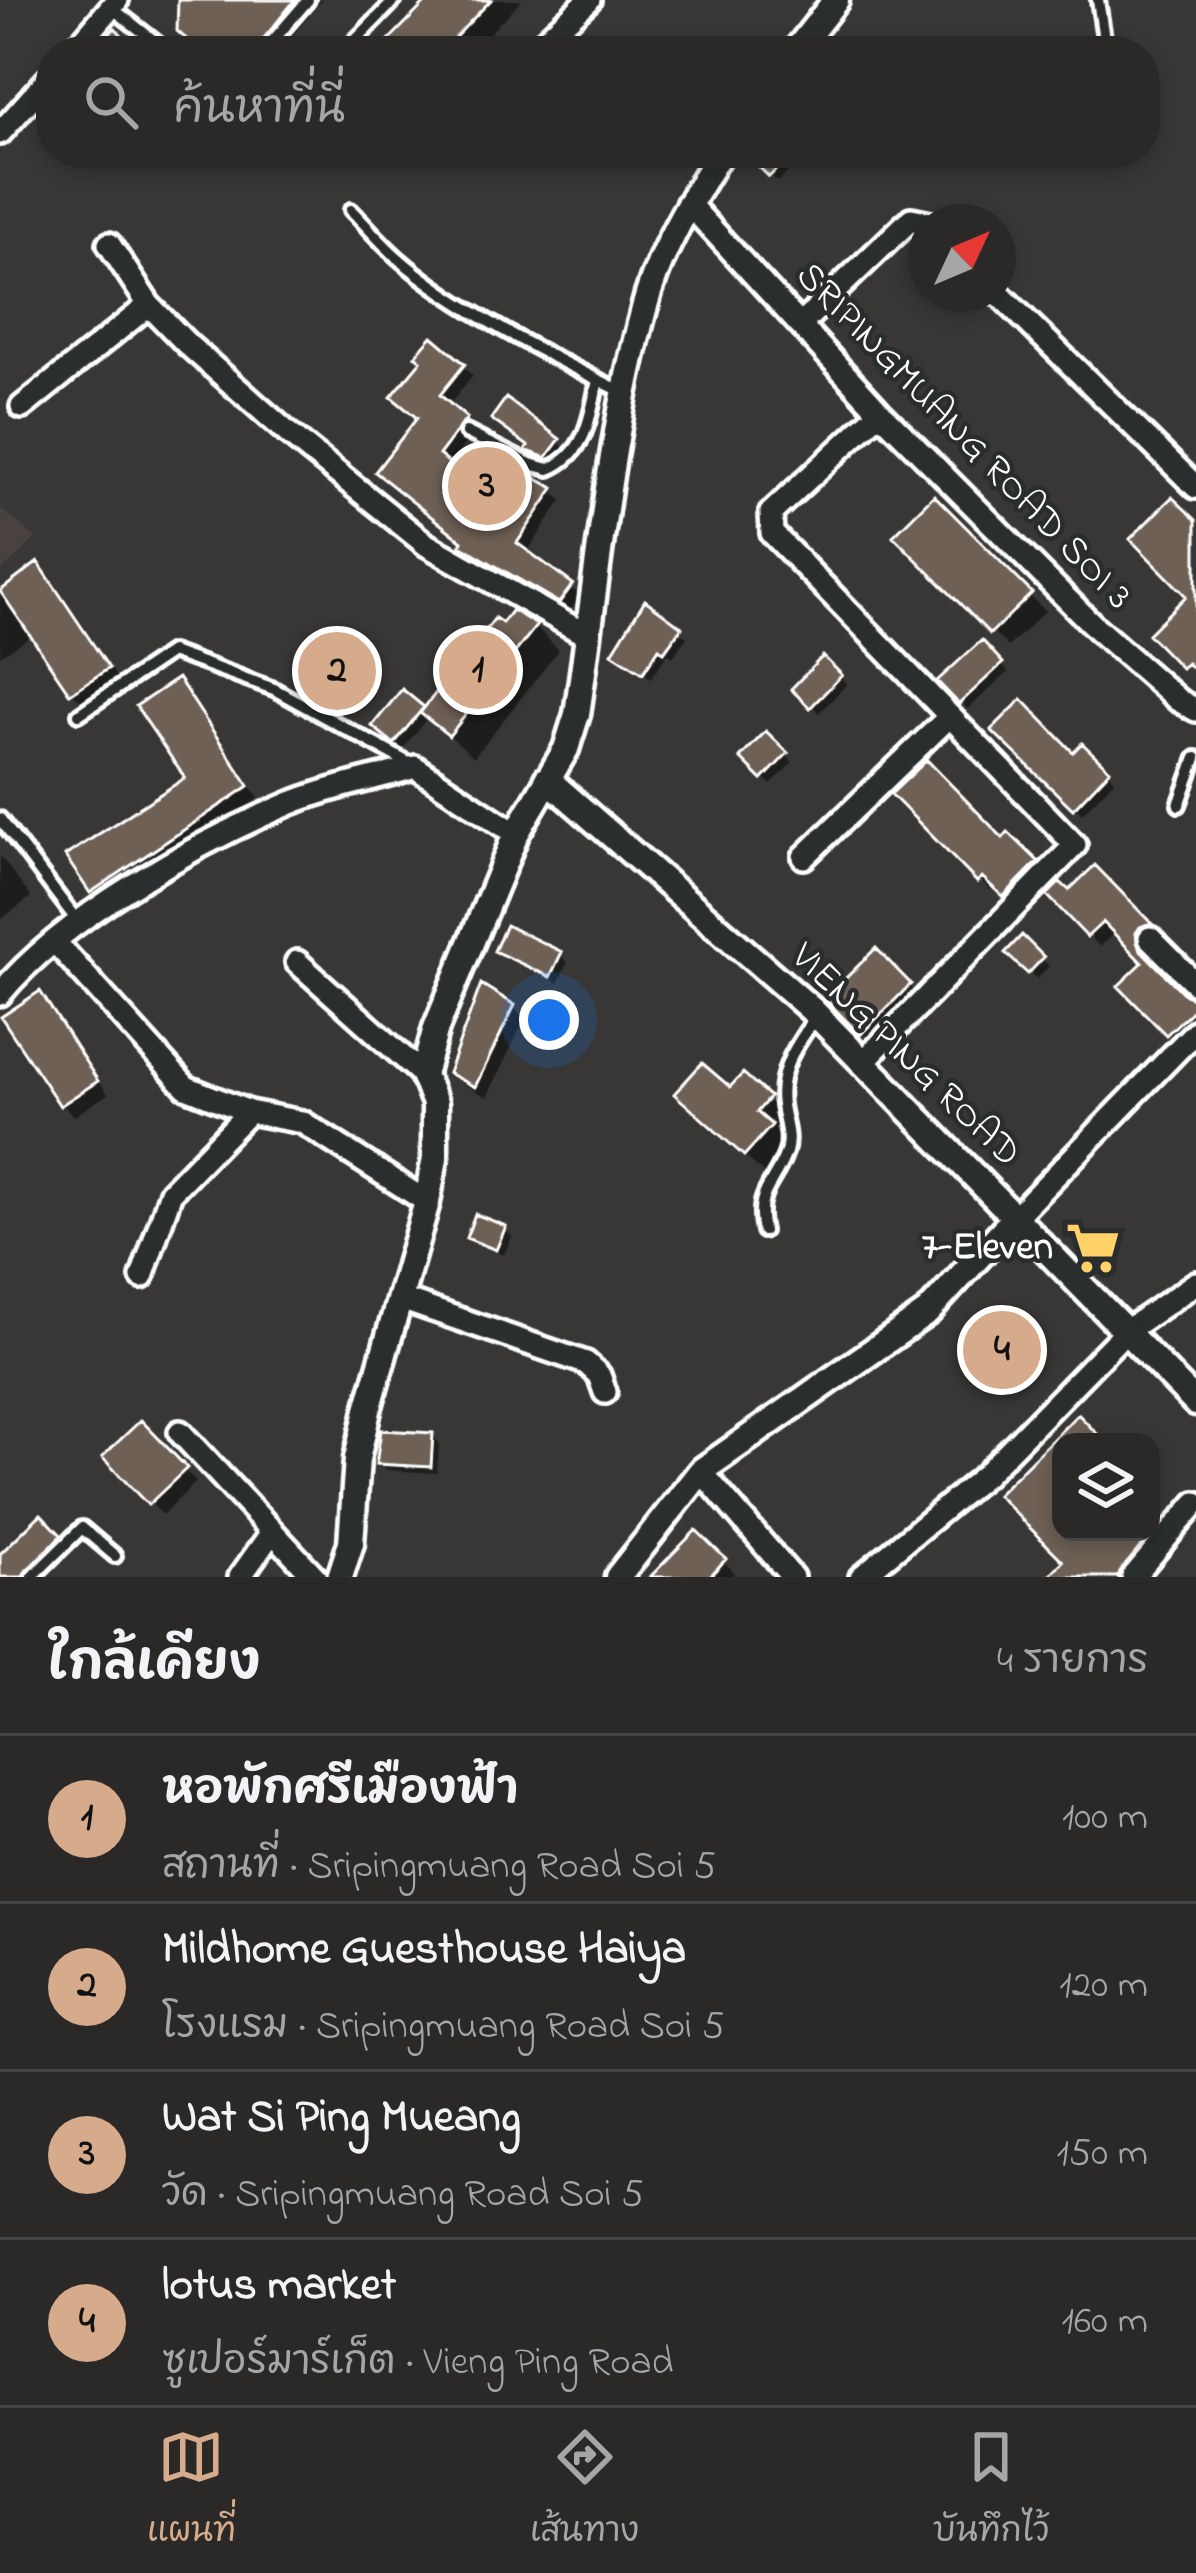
<!DOCTYPE html>
<html lang="th">
<meta charset="utf-8">
<style>
:root{--surface:#2a2928;--page:#363534;--text:#f1f3f6;--muted:#a5a6a8;--line:#464545;--accent:#d6ab8b}
body{margin:0;font-family:"Indie Flower","Playpen Sans Thai",sans-serif;background:var(--page);color:var(--text)}
.controls{position:absolute;right:36px;bottom:36px;display:grid;overflow:hidden;border-radius:24px;box-shadow:0 6px 18px #0003}
.controls button{width:108px;height:108px;display:grid;place-items:center;padding:0;border:0;border-bottom:3px solid var(--line);background:var(--surface);color:var(--text);font:60px sans-serif}
.compass{position:absolute;left:908px;top:204px;width:108px;height:108px;border-radius:50%;background:var(--surface);box-shadow:0 6px 18px #0003;rotate:46deg}
.you{position:absolute;left:549px;top:1020px;width:42px;height:42px;margin:-30px;border:9px solid #fff;border-radius:50%;background:#1a73e8;box-shadow:0 0 0 18px #1a73e833}
.badge{display:grid;place-items:center;width:78px;height:78px;border-radius:50%;background:var(--accent);color:#111;font-size:39px;font-weight:700}
.pin{position:absolute;translate:-50% -50%;border:6px solid #fff;box-shadow:0 3px 12px #0006}
.list{margin:0;padding:0;list-style:none}
h2{display:flex;justify-content:space-between;align-items:center;height:156px;margin:0;padding:0 48px;font-size:51px}
h2 small{font-size:39px;font-weight:400;color:var(--muted)}
.list li{display:grid;grid-template-columns:78px 1fr auto;gap:36px;align-items:center;box-sizing:border-box;height:168px;padding:0 48px;border-top:3px solid var(--line)}
.list b{display:block;font-size:45px;white-space:nowrap}
.list p{margin:0;font-size:39px;white-space:nowrap;color:var(--muted)}
.list em{font-size:39px;font-style:normal;color:var(--muted)}
.icon{flex:none;width:66px;height:66px;fill:none;stroke:currentColor;stroke-width:2;stroke-linecap:round;stroke-linejoin:round}
.map{position:relative;flex:none;width:1196px;height:1577px;overflow:hidden}
.search{position:absolute;background:var(--surface);box-shadow:0 6px 18px #0003;left:36px;right:36px;top:36px;height:132px;display:flex;align-items:center;gap:30px;box-sizing:border-box;padding:0 42px;border-radius:48px;color:var(--muted);font-size:45px}
.sheet{height:828px;background:var(--surface)}
nav{display:flex;justify-content:space-around;align-items:center;box-sizing:border-box;height:168px;border-top:3px solid var(--line);background:var(--surface);font-size:33px;color:var(--muted)}
nav a{display:grid;justify-items:center;gap:6px}
nav .on{color:var(--accent)}
.map>svg:first-child{display:block}
.built{fill:#48433f}
.shadow{fill:#0007}
.building{fill:#6e6054;stroke:#fff;stroke-width:3}
.lines{fill:none;stroke-linecap:round;stroke-linejoin:round}
.service-casing{stroke:#fff;stroke-width:20}
.minor-casing{stroke:#fff;stroke-width:30}
.tertiary-casing{stroke:#fff;stroke-width:33}
.service{stroke:#2a2d2e;stroke-width:10}
.minor{stroke:#2a2d2e;stroke-width:21}
.tertiary{stroke:#2a2d2e;stroke-width:24}
.labels{text-anchor:middle;dominant-baseline:central;stroke-width:9;stroke-linejoin:round;paint-order:stroke}
.street-label{font-size:39px;fill:#fff;stroke:#2a2d2e}
.poi-label{font-size:39px;font-weight:bold;fill:#fff;stroke:#2a2d2e;text-anchor:end}
</style>
<div class="map">
<svg width="1196" height="1577" viewBox="0 0 1196 1577">
<rect width="100%" height="100%" fill="#383736"/>
<filter id="ink" filterUnits="userSpaceOnUse"><feTurbulence type="fractalNoise" baseFrequency=".00833" numOctaves="2"/><feDisplacementMap in="SourceGraphic" scale="24" xChannelSelector="R" yChannelSelector="G"/><feConvolveMatrix kernelMatrix="1 2 1 2 8 2 1 2 1" color-interpolation-filters="sRGB"/></filter>
<g filter="url(#ink)">
<path class="built" d="M 0,508 L 36,538 L 0,573 Z"/>
<path class="shadow" d="M 186,0 L 322,0 L 280,51 L 202,51 Z
M 432,0 L 522,0 L 472,51 L 382,51 Z
M 749,153 L 807,153 L 778,182 Z
M 463,366 L 473,376 L 448,406 L 475,430 L 448,466 L 493,502 L 552,490 L 562,500 L 526,554 L 581,596 L 570,611 L 474,554 L 464,544 L 420,419 Z
M 507,403 L 566,449 L 554,464 L 529,450 L 531,447 Z
M 934,499 L 1045,611 L 1008,647 L 897,536 Z
M 37,566 L 52,581 L 121,684 L 87,707 L 72,692 L 33,635 L 0,656 L 0,591 Z
M 646,605 L 687,637 L 673,657 L 668,653 L 651,678 L 623,660 Z
M 513,614 L 536,627 L 559,650 L 474,757 L 428,717 L 403,749 L 383,733 L 402,694 L 425,712 Z
M 981,644 L 1008,672 L 968,709 L 941,681 Z
M 823,660 L 847,684 L 819,713 L 795,689 Z
M 177,682 L 259,798 L 104,903 L 92,891 L 189,779 Z
M 995,730 L 1073,756 L 1082,748 L 1115,779 L 1082,814 Z
M 766,736 L 793,762 L 771,785 L 744,758 Z
M 896,794 L 1003,842 L 1008,837 L 1047,874 L 1016,905 L 995,886 L 990,890 Z
M 0,856 L 31,897 L 0,920 Z
M 1095,869 L 1159,935 L 1146,946 L 1149,963 L 1184,997 L 1196,1001 L 1196,1029 L 1180,1045 L 1122,986 L 1146,963 L 1116,932 L 1100,947 L 1051,895 L 1069,894 Z
M 1022,939 L 1049,966 L 1037,979 L 1009,953 Z
M 497,950 L 560,954 L 568,962 L 558,983 Z
M 876,952 L 920,997 L 873,1044 L 829,999 Z
M 40,995 L 108,1094 L 74,1116 L 62,1104 Z
M 513,1007 L 525,1019 L 487,1097 L 463,1084 L 451,1073 Z
M 768,1100 L 791,1123 L 779,1136 L 793,1150 L 769,1178 L 701,1117 Z
M 504,1228 L 512,1236 L 504,1255 L 477,1244 L 469,1237 Z
M 141,1424 L 196,1482 L 162,1515 L 107,1457 Z
M 432,1436 L 439,1443 L 437,1473 L 386,1470 L 379,1463 Z
M 1061,1442 L 1061,1532 L 1151,1532 L 1151,1503 L 1179,1530 L 1140,1577 L 1052,1577 L 1067,1560 L 1002,1495 Z
M 41,1519 L 69,1547 L 38,1577 L 0,1577 L 0,1559 Z
M 696,1534 L 735,1573 L 731,1577 L 664,1577 Z"/>
<path class="building" d="M 178,0 L 295,0 L 254,51 L 200,51 L 177,31 Z
M 428,0 L 491,0 L 442,51 L 378,51 Z
M 115,28 L 138,51 L 94,51 Z
M 745,153 L 793,153 L 769,177 Z
M 432,336 L 465,364 L 440,395 L 467,418 L 439,455 L 493,497 L 514,467 L 554,488 L 517,543 L 573,584 L 559,603 L 460,545 L 462,541 L 375,472 L 417,418 L 391,397 L 421,361 L 415,356 Z
M 506,398 L 560,439 L 546,458 L 525,450 L 528,446 L 491,419 Z
M 934,495 L 1032,593 L 990,634 L 893,536 Z
M 1172,497 L 1196,520 L 1196,672 L 1187,663 L 1181,668 L 1148,634 L 1186,596 L 1130,539 Z
M 38,562 L 109,668 L 70,694 L 0,591 Z
M 645,600 L 682,627 L 664,652 L 659,648 L 643,673 L 612,653 Z
M 512,610 L 537,625 L 449,736 L 420,713 L 495,618 L 502,623 Z
M 982,640 L 1003,663 L 959,704 L 937,681 Z
M 823,656 L 842,675 L 810,708 L 791,689 Z
M 178,678 L 249,786 L 90,893 L 65,856 L 185,778 L 136,706 Z
M 402,689 L 424,707 L 394,744 L 372,726 Z
M 1022,699 L 1073,752 L 1082,743 L 1110,770 L 1073,809 L 991,730 Z
M 766,731 L 788,753 L 762,780 L 740,758 Z
M 927,760 L 1003,838 L 1008,832 L 1038,861 L 1003,897 L 982,877 L 977,882 L 891,794 Z
M 1095,865 L 1151,923 L 1140,927 L 1136,933 L 1139,948 L 1185,995 L 1196,999 L 1196,1007 L 1166,1035 L 1118,986 L 1142,963 L 1103,922 L 1087,937 L 1047,895 L 1060,882 L 1069,890 Z
M 506,925 L 562,952 L 550,977 L 494,951 Z
M 1022,935 L 1044,957 L 1028,974 L 1005,953 Z
M 876,948 L 911,984 L 860,1035 L 825,999 Z
M 481,984 L 515,1005 L 475,1087 L 448,1073 Z
M 40,991 L 98,1081 L 60,1106 L 1,1017 Z
M 702,1063 L 730,1087 L 743,1073 L 770,1097 L 757,1112 L 772,1125 L 744,1156 L 674,1094 Z
M 475,1214 L 506,1226 L 496,1250 L 466,1238 Z
M 1078,1414 L 1105,1442 L 1061,1442 L 1061,1532 L 1152,1532 L 1117,1577 L 1048,1577 L 1063,1561 L 997,1495 Z
M 141,1420 L 187,1468 L 148,1505 L 102,1457 Z
M 381,1430 L 433,1433 L 431,1467 L 376,1464 Z
M 41,1514 L 61,1535 L 22,1577 L 0,1577 L 0,1554 Z
M 696,1530 L 726,1559 L 709,1577 L 650,1577 Z"/>
<g class="lines">
<defs>
<path id="service" d="M 1098,0 L 1106,51
M 112,8 L 167,51
M 264,51 L 308,0
M 345,51 L 395,0
M 351,210 C 366,225 381,243 397,257 C 455,309 555,359 625,393
M 466,432 L 530,464 L 549,469 C 587,453 590,416 598,380
M 79,714 L 171,652 L 274,689 L 414,766
M 1179,805 L 1196,758
M 0,819 L 78,922
M 763,1231 C 754,1191 775,1185 786,1152 C 791,1136 784,1121 782,1105 C 777,1071 797,1044 815,1018
M 32,1577 L 82,1528 L 115,1556"/>
<path id="minor" d="M 74,51 L 117,0
M 533,51 L 589,0
M 0,133 L 51,76
M 688,203 L 880,412 L 1097,629 L 1178,700 L 1196,710
M 109,244 L 149,305 L 187,344 L 289,434 L 427,545 L 588,636
M 998,293 L 1196,487
M 801,324 L 911,219 L 926,222
M 22,407 L 149,305
M 804,857 L 949,717
M 1150,938 L 1196,984
M 55,942 L 186,1087 L 249,1112 L 302,1122 L 427,1202
M 297,962 L 423,1075
M 0,994 C 62,918 200,841 291,803 C 330,787 375,779 415,767 L 516,834
M 864,1061 L 1075,845 L 772,533 L 771,513 L 880,412
M 1016,1216 L 1196,1031
M 142,1277 L 171,1192 L 249,1112
M 401,1299 L 586,1363 L 599,1375 L 605,1392
M 180,1432 L 315,1577
M 701,1471 L 792,1577
M 240,1577 L 272,1532
M 861,1577 L 985,1475 L 1125,1332 L 1196,1283
M 1133,1577 L 1196,1503"/>
<path id="tertiary" d="M 796,51 L 836,0
M 547,779 L 811,1009 L 1196,1403
M 340,1577 L 351,1543 L 357,1459 L 368,1410 L 427,1202 L 435,1158 L 435,1103 L 423,1075 L 436,1028 L 516,834 L 566,749 L 577,714 C 597,582 609,437 644,309 C 658,254 690,201 720,153
M 618,1577 L 701,1471 L 928,1312 L 1016,1216"/>
</defs>
<use href="#service" class="service-casing"/>
<use href="#minor" class="minor-casing"/>
<use href="#tertiary" class="tertiary-casing"/>
<use href="#service" class="service"/>
<use href="#minor" class="minor"/>
<use href="#tertiary" class="tertiary"/>
</g>
</g>
<defs>
<symbol id="supermarket-bare" viewBox="-9 -9 18 18"><path d="M-6-5.5h2.5l.6 2H6L4.5 2H-2.5L-4.4-4H-6ZM-1.5 3.2a1.3 1.3 0 1 0 .1 0ZM3 3.2a1.3 1.3 0 1 0 .1 0Z" fill="#ffd166" stroke="#2a2d2e" stroke-width="2.5" paint-order="stroke"/></symbol>
</defs>
<g fill-rule="evenodd">
<use href="#supermarket-bare" x="1055" y="1210" width="76" height="76"/>
</g>
<g class="labels">
<g class="street-label">
<text transform="translate(963 437) rotate(46)">SRIPINGMUANG ROAD SOI 3</text>
<text transform="translate(905 1056) rotate(44)">VIENG PING ROAD</text>
</g>
<g class="poi-label">
<text x="1053" y="1248">7-Eleven</text>
</g>
</g>
</svg>
<div class="controls">
<button><svg class="icon" aria-label="layers" viewBox="0 0 24 24"><path d="M12 4l9 5-9 5-9-5zM3 14l9 5 9-5"/></svg></button>
</div>
<svg class="compass" viewBox="-18 -18 36 36"><path d="M0-13l5 13h-10z" fill="#e53935"/><path d="M0 13l5-13h-10z" fill="#a5a6a8"/></svg>
<div class="you"></div>
<div class="pin badge" style="left:478px;top:670px">1</div>
<div class="pin badge" style="left:337px;top:671px">2</div>
<div class="pin badge" style="left:487px;top:486px">3</div>
<div class="pin badge" style="left:1002px;top:1350px">4</div>
<div class="search"><svg class="icon" aria-label="search" viewBox="0 0 24 24"><circle cx="10" cy="10" r="6"/><path d="M15 15l6 6"/></svg>ค้นหาที่นี่</div>
</div>
<section class="sheet">
<h2>ใกล้เคียง<small>4 รายการ</small></h2>
<ul class="list">
<li><span class="badge">1</span><div><b>หอพักศรีเมืองฟ้า</b><p>สถานที่ · Sripingmuang Road Soi 5</p></div><em>100 m</em></li>
<li><span class="badge">2</span><div><b>Mildhome Guesthouse Haiya</b><p>โรงแรม · Sripingmuang Road Soi 5</p></div><em>120 m</em></li>
<li><span class="badge">3</span><div><b>Wat Si Ping Mueang</b><p>วัด · Sripingmuang Road Soi 5</p></div><em>150 m</em></li>
<li><span class="badge">4</span><div><b>lotus market</b><p>ซูเปอร์มาร์เก็ต · Vieng Ping Road</p></div><em>160 m</em></li>
</ul>
</section>
<nav>
<a class="on"><svg class="icon" aria-label="map" viewBox="0 0 24 24"><path d="M3 6l6-2 6 2 6-2v14l-6 2-6-2-6 2zM9 4v14M15 6v14"/></svg>แผนที่</a>
<a><svg class="icon" aria-label="directions" viewBox="0 0 24 24"><path d="M12 3l9 9-9 9-9-9zM9 14v-3h6M13 9l2 2-2 2"/></svg>เส้นทาง</a>
<a><svg class="icon" aria-label="saved" viewBox="0 0 24 24"><path d="M7 4h10v16l-5-4-5 4z"/></svg>บันทึกไว้</a>
</nav>
